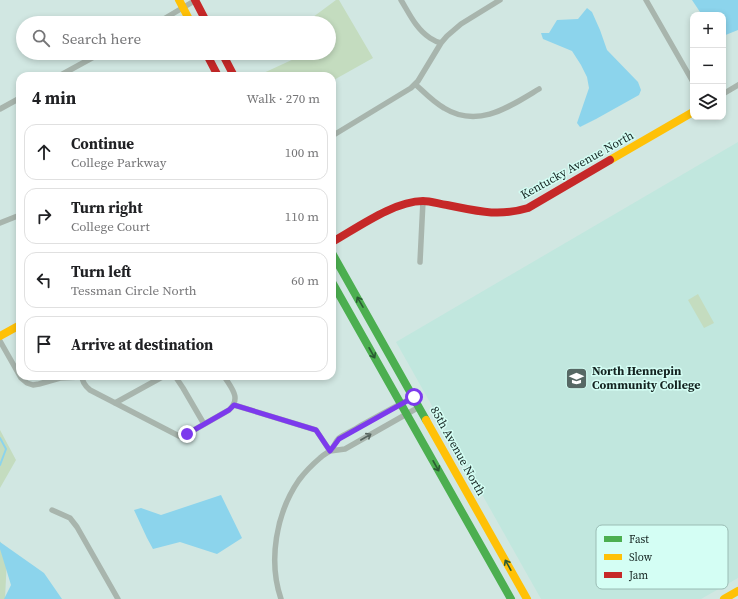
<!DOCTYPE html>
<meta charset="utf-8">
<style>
:root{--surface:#fff;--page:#f2f2f2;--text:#202124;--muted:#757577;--line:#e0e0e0}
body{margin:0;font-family:"Source Serif 4",serif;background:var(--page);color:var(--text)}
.controls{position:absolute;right:12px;top:12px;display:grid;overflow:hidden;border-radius:8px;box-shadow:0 2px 6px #0003}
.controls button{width:36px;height:36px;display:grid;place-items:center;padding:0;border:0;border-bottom:1px solid var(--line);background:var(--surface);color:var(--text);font:20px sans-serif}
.stop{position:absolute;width:12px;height:12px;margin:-9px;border:3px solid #7c3aed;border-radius:50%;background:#fff}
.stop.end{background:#7c3aed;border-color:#fff;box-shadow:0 1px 4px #0008}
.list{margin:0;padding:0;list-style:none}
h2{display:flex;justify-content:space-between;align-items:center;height:52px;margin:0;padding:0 16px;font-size:17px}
h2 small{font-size:13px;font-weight:400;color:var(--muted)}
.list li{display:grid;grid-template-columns:26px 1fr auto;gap:12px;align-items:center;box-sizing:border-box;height:56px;margin:0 8px 8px;padding:0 8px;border:1px solid var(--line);border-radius:12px}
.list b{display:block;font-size:15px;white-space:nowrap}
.list p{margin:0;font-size:13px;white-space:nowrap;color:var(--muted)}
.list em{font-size:13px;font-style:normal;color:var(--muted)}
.icon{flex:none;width:22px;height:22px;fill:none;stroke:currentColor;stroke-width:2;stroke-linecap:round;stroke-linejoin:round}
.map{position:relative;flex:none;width:738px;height:599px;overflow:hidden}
.search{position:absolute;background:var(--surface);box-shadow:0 2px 6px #0003;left:16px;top:16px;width:320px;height:44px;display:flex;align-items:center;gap:10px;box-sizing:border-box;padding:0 14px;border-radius:22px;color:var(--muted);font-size:15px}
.panel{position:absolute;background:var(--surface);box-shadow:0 2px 6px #0003;left:16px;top:72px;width:320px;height:308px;border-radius:12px}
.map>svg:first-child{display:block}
.built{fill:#c1e7de}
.green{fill:#c4dcbf}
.water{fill:#8cd4ec}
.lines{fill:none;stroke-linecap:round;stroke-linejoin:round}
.stream{stroke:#8cd4ec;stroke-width:2}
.street{stroke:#a8b5ad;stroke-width:5.5}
.fast{stroke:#4caf50;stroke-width:8}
.slow{stroke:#ffc107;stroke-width:8}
.jam{stroke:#c62828;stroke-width:8}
.oneway{stroke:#2a5b33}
.oneway2{stroke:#57655f}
.route{stroke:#7c3aed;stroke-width:5}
.labels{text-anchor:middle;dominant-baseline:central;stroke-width:3;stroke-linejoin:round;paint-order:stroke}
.street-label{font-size:12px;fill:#142320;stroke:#d4fef4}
.poi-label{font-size:12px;font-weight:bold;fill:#142320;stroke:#d4fef4;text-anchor:start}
.key{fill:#d4fef4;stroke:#9abcb4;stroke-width:1}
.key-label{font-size:11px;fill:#142320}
</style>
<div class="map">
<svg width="738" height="599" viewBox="0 0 738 599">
<rect width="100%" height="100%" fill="#d1e7e2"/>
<path class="built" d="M 738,142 L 738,578 L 701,599 L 541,599 L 396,342 Z"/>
<path class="green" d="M 336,0 L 339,0 L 373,58 L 332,81 L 332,76 L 257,76 L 296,58 L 294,53 L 329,53 L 329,23 L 305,23 Z
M 698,294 L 714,323 L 704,328 L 688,300 Z
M 0,430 L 16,460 L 0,488 Z
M 0,541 L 7,557 L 5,599 L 0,599 Z"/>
<path class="water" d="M 692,0 L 738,0 L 738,30 L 723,36 L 723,15 L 702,15 Z
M 587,8 L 592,12 L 600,30 L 607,50 L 638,82 L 641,90 L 639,95 L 596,119 L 580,127 L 577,123 L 589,88 L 587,77 L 581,65 L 572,51 L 543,39 L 541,33 L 549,33 L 557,20 L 578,19 Z
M 221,495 L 242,538 L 217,554 L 180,542 L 153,549 L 147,538 L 134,510 L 141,508 L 161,515 Z
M 0,542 L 44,573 L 62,599 L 4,599 L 11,585 L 0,549 Z"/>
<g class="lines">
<path class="stream" d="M 0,438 L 6,449 L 0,465"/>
<path class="street" d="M 401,0 C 409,13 416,29 430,38 C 433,40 437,42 441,43
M 646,0 L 693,82
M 157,23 L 196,0
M 59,76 L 101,53
M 415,84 C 424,92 433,102 444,108 C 478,129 509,107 539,89
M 723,94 L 738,85
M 0,109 L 20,98
M 332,136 L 411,88 L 418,81 L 441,43 L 447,36 L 461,24 L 500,0
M 0,223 L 20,215
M 420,262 L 423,201
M 0,341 L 21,378 L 27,383 L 33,385 L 39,384 L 60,378 L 81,377
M 82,376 C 82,382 85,386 90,390 L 179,436 L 183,436 L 187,434 L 229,410 C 242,398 231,388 224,376
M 175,376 L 183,388 L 204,424
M 115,403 L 164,376
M 234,405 L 316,430 L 330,451
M 330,451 L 345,449 L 419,407
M 52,510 L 70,518 L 77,527 L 118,599
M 281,599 C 268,561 276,513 299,480 C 305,472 313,464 320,458 C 323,455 327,453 330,451 C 334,447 335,442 339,438 C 345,434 354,430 360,426 C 378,416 396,406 414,397"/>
<path class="fast" d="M 332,253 L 426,420
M 332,282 L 511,599"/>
<path class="slow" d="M 179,0 L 191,23
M 610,160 L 693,112
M 0,336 L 20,325
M 426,420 L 527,599
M 724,599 L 738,591"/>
<path class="jam" d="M 195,0 L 207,23
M 206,53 L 218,76
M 222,53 L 234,76
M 332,242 C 357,228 394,201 423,201 C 431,201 439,204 447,205 C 477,211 498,217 528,208 L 610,160"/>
</g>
<defs><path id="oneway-shaft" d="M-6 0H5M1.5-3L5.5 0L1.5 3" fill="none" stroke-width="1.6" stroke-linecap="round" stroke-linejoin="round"/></defs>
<g class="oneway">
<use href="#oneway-shaft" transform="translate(360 302) rotate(-120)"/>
<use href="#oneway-shaft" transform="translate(372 353) rotate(61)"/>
<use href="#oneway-shaft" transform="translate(436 466) rotate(61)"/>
<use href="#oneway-shaft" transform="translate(508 565) rotate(-119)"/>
</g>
<use class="oneway2" href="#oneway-shaft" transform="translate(366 437) rotate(-30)"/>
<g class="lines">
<path class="route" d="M 187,434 L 229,410 L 234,405 L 316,430 L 330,451 L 339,439 L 414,397"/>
</g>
<defs>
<symbol id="university-square" viewBox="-11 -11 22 22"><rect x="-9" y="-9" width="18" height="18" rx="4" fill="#566864" stroke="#d4fef4"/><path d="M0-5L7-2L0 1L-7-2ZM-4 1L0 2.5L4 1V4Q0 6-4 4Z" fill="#fff"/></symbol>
</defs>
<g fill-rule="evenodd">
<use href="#university-square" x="564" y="366" width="25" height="25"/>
</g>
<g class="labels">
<g class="street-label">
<text transform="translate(577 165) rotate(-29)">Kentucky Avenue North</text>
<text transform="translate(458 451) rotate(61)">85th Avenue North</text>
</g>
<g class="poi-label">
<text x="592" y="371">North Hennepin<tspan x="592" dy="14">Community College</tspan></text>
</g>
</g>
<rect x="596" y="525" width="132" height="64" rx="6" class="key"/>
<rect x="604" y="536" width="18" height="6" fill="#4caf50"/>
<rect x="604" y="554" width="18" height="6" fill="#ffc107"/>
<rect x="604" y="572" width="18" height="6" fill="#c62828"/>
<g class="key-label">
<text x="629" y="543">Fast</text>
<text x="629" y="561">Slow</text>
<text x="629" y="579">Jam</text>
</g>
</svg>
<div class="controls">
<button>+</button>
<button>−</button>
<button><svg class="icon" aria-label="layers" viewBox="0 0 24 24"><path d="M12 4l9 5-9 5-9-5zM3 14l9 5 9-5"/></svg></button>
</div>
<div class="stop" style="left:414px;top:397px"></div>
<div class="stop end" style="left:187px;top:434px"></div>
<div class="search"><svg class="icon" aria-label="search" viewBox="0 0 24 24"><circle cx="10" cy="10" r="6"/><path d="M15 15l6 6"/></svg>Search here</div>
<section class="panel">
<h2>4 min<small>Walk · 270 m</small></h2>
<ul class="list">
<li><svg class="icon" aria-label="ahead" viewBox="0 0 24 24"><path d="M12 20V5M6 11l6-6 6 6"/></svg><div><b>Continue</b><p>College Parkway</p></div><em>100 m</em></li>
<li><svg class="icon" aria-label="right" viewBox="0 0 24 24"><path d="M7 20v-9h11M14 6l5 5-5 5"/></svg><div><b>Turn right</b><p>College Court</p></div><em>110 m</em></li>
<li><svg class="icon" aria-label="left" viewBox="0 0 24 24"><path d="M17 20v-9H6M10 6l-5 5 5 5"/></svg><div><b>Turn left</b><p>Tessman Circle North</p></div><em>60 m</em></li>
<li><svg class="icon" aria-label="arrive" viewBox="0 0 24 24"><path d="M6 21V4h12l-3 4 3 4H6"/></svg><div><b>Arrive at destination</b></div></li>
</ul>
</section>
</div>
